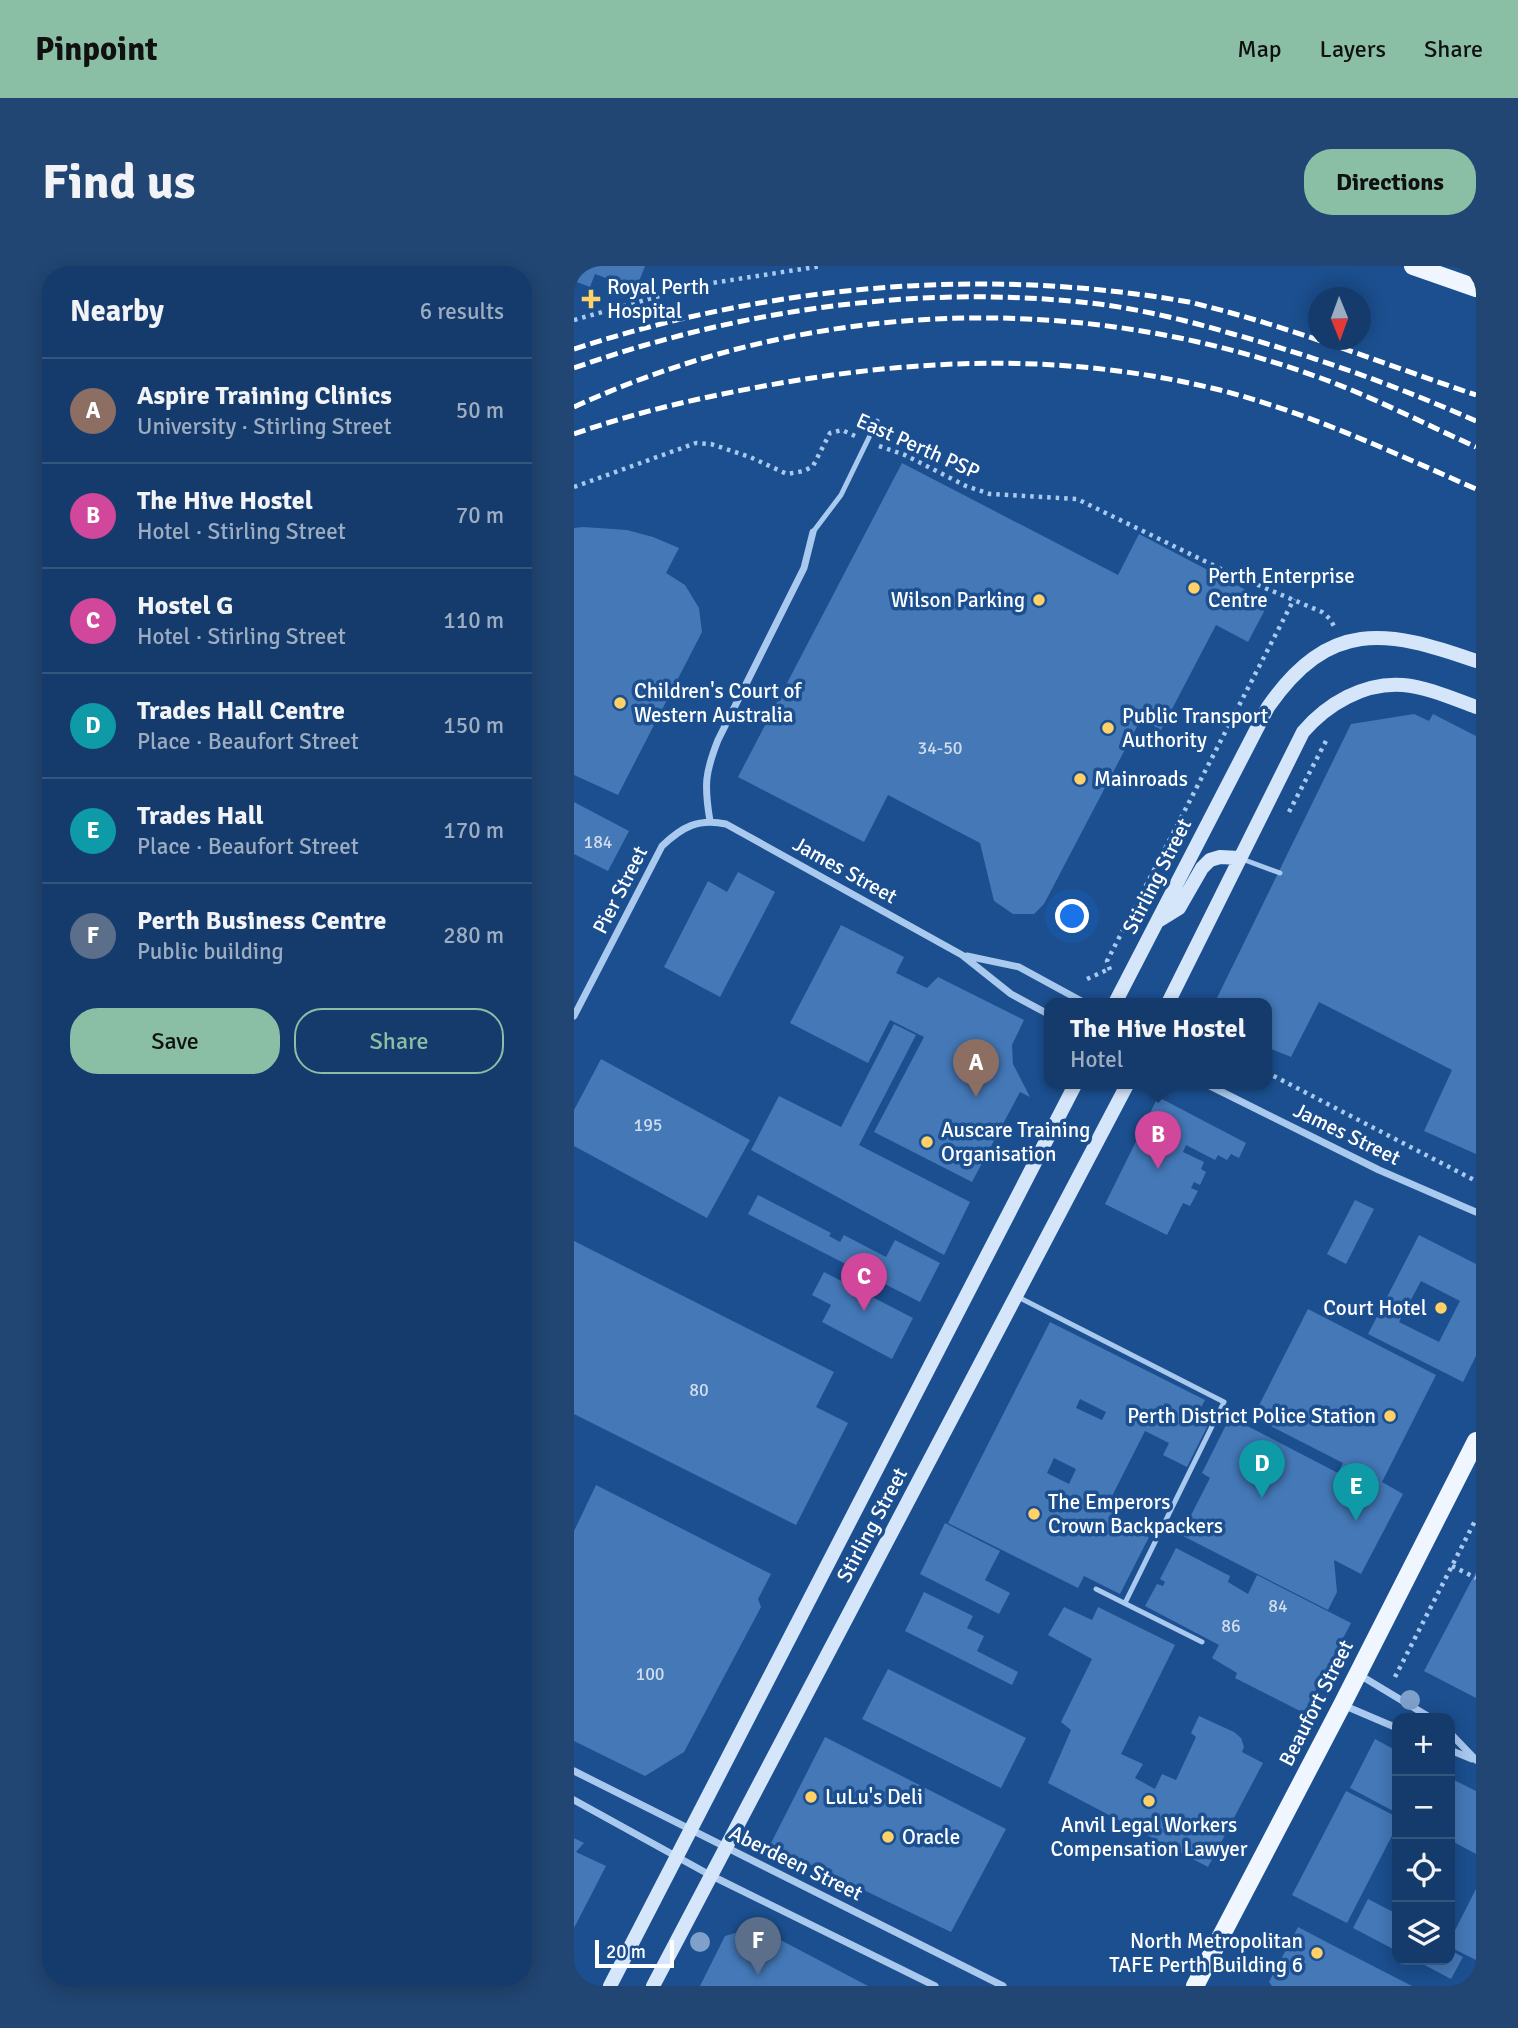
<!DOCTYPE html>
<meta charset="utf-8">
<style>
:root{--surface:#143b6b;--page:#214673;--text:#f1f3f6;--muted:#9dadc1;--line:#33557e;--accent:#8abfa5}
body{margin:0;font-family:Signika,sans-serif;background:var(--page);color:var(--text)}
.controls{position:absolute;right:21px;bottom:21px;display:grid;overflow:hidden;border-radius:14px;box-shadow:0 4px 18px #0003}
.controls button{width:63px;height:63px;display:grid;place-items:center;padding:0;border:0;border-bottom:2px solid var(--line);background:var(--surface);color:var(--text);font:35px sans-serif}
.compass{position:absolute;left:734px;top:21px;width:63px;height:63px;border-radius:50%;background:var(--surface);box-shadow:0 4px 18px #0003;rotate:179deg}
.scale{position:absolute;left:21px;bottom:18px;width:79px;box-sizing:border-box;padding-left:7px;border:4px solid #fff;border-top:0;font-size:19px;line-height:24px;white-space:nowrap;color:#fff;-webkit-text-stroke:5px #1b4f8f;paint-order:stroke}
.you{position:absolute;left:499px;top:651px;width:24px;height:24px;margin:-18px;border:5px solid #fff;border-radius:50%;background:#1a73e8;box-shadow:0 0 0 10px #1a73e833}
.badge{display:grid;place-items:center;width:46px;height:46px;border-radius:50%;background:var(--accent);color:#fff;font-size:23px;font-weight:700}
.pin{position:absolute;translate:-50% -58px;filter:drop-shadow(0 2px 4px #0008)}
.pin::after{content:'';position:absolute;top:37px;width:24px;height:21px;background:inherit;clip-path:polygon(0 0,100% 0,50% 100%)}
.popup{position:absolute;left:470px;top:732px;width:228px;height:91px;box-sizing:border-box;display:grid;place-content:center;border-radius:14px;background:var(--surface);filter:drop-shadow(0 2px 5px #0005);font-size:23px;white-space:nowrap;color:var(--muted)}
.popup b{font-size:26px;color:var(--text)}
.popup::after{content:'';position:absolute;left:50%;top:100%;margin-left:-14px;border:14px solid transparent;border-top-color:var(--surface)}
.list{margin:0;padding:0;list-style:none}
h2{display:flex;justify-content:space-between;align-items:center;height:91px;margin:0;padding:0 28px;font-size:30px}
h2 small{font-size:23px;font-weight:400;color:var(--muted)}
.list li{display:grid;grid-template-columns:46px 1fr auto;gap:21px;align-items:center;box-sizing:border-box;height:105px;padding:0 28px;border-top:2px solid var(--line)}
.list b{display:block;font-size:26px;white-space:nowrap}
.list p{margin:0;font-size:23px;white-space:nowrap;color:var(--muted)}
.list em{font-size:23px;font-style:normal;color:var(--muted)}
.actions{display:flex;gap:14px;padding:21px 28px}
.actions a{flex:1;padding:16px 0;border:2px solid var(--accent);border-radius:28px;text-align:center;font-size:24px;color:var(--accent)}
.actions .main{background:var(--accent);color:#111}
.icon{flex:none;width:38px;height:38px;fill:none;stroke:currentColor;stroke-width:2;stroke-linecap:round;stroke-linejoin:round}
.map{position:relative;flex:none;width:902px;height:1720px;overflow:hidden;border-radius:28px}
header{display:flex;align-items:center;gap:42px;box-sizing:border-box;height:98px;padding:0 35px;background:var(--accent);color:#111}
header strong{font-size:33px}
nav{display:flex;gap:38px;margin-inline-start:auto;font-size:24px}
.intro{display:flex;align-items:center;justify-content:space-between;box-sizing:border-box;height:168px;padding:0 42px}
h1{margin:0;font-size:49px}
.button{padding:18px 32px;border-radius:28px;background:var(--accent);color:#111;font-size:24px;font-weight:700}
main{display:flex;gap:42px;padding:0 42px}
aside{flex:1;background:var(--surface);border-radius:28px;box-shadow:0 4px 18px #0003}
.map>svg:first-child{display:block}
.building{fill:#4478b7;fill-rule:evenodd}
.lines{fill:none;stroke-linecap:round;stroke-linejoin:round}
.path{stroke:#a9c9ee;stroke-width:4.5;stroke-dasharray:3.5 5;stroke-linecap:butt}
.lane{stroke:#a9c9ee;stroke-width:5}
.street{stroke:#a9c9ee;stroke-width:7}
.secondary{stroke:#d6e6fa;stroke-width:14}
.primary{stroke:#f0f6ff;stroke-width:18}
.rail{stroke:#fff;stroke-width:5;stroke-dasharray:12 5;stroke-linecap:butt}
.tree{fill:#7ea0ca}
.poi-dot{fill:#ffd166;stroke:#1b4f8f;stroke-width:2.5}
.labels{text-anchor:middle;dominant-baseline:central;stroke-width:7;stroke-linejoin:round;paint-order:stroke}
.number-label{font-size:18px;fill:#d0dded}
.poi-label{font-size:21px;fill:#fff;stroke:#1b4f8f;text-anchor:start}
.street-label{font-size:21px;fill:#fff;stroke:#1b4f8f}
</style>
<header>
<strong>Pinpoint</strong>
<nav><a>Map</a><a>Layers</a><a>Share</a></nav>
</header>
<div class="intro"><h1>Find us</h1><a class="button">Directions</a></div>
<main>
<aside>
<h2>Nearby<small>6 results</small></h2>
<ul class="list">
<li><span class="badge" style="background:#8d6e63">A</span><div><b>Aspire Training Clinics</b><p>University · Stirling Street</p></div><em>50 m</em></li>
<li><span class="badge" style="background:#d1479c">B</span><div><b>The Hive Hostel</b><p>Hotel · Stirling Street</p></div><em>70 m</em></li>
<li><span class="badge" style="background:#d1479c">C</span><div><b>Hostel G</b><p>Hotel · Stirling Street</p></div><em>110 m</em></li>
<li><span class="badge" style="background:#0f9aa8">D</span><div><b>Trades Hall Centre</b><p>Place · Beaufort Street</p></div><em>150 m</em></li>
<li><span class="badge" style="background:#0f9aa8">E</span><div><b>Trades Hall</b><p>Place · Beaufort Street</p></div><em>170 m</em></li>
<li><span class="badge" style="background:#5c6f8a">F</span><div><b>Perth Business Centre</b><p>Public building</p></div><em>280 m</em></li>
</ul>
<div class="actions"><a class="main">Save</a><a>Share</a></div>
</aside>
<div class="map">
<svg width="902" height="1720" viewBox="0 0 902 1720">
<rect width="100%" height="100%" fill="#1b4f8f"/>
<path class="building" d="M 0,0 L 71,0 L 62,23 L 21,8 L 16,21 L 0,15 Z
M 328,197 L 544,309 L 565,268 L 695,336 L 674,376 L 642,359 L 587,464 L 567,453 L 470,638 L 460,648 L 439,648 L 420,635 L 406,577 L 314,529 L 290,576 L 164,511 Z
M 9,261 L 53,264 L 79,271 L 105,282 L 92,307 L 111,319 L 125,342 L 128,366 L 44,529 L 0,509 L 0,262 Z
M 840,448 L 855,455 L 859,448 L 902,470 L 902,888 L 850,865 L 878,804 L 745,736 L 717,791 L 692,781 L 692,737 L 643,737 L 642,734 L 777,458 Z
M 0,536 L 55,565 L 34,605 L 0,588 Z
M 164,606 L 201,626 L 146,731 L 90,701 L 134,615 L 153,626 Z
M 267,659 L 330,691 L 322,707 L 353,722 L 364,711 L 450,754 L 438,779 L 439,798 L 456,831 L 446,826 L 398,916 L 300,866 L 350,771 L 316,754 L 294,797 L 216,757 Z
M 320,758 L 342,769 L 285,879 L 396,936 L 370,989 L 177,884 L 205,830 L 267,861 Z
M 27,793 L 176,874 L 133,952 L 0,880 L 0,844 Z
M 588,833 L 672,877 L 665,892 L 657,888 L 653,894 L 644,889 L 641,894 L 612,879 L 609,886 L 630,896 L 627,903 L 632,906 L 626,919 L 620,916 L 617,922 L 624,925 L 616,940 L 609,937 L 593,969 L 531,938 L 582,835 Z
M 184,929 L 257,967 L 255,970 L 266,976 L 270,969 L 312,991 L 321,974 L 366,997 L 346,1036 L 174,948 Z
M 781,934 L 800,943 L 772,998 L 753,988 Z
M 845,969 L 902,998 L 902,1090 L 889,1116 L 794,1068 ZM 847,1015 L 886,1035 L 865,1076 L 825,1056 Z
M 0,975 L 260,1106 L 242,1141 L 274,1157 L 222,1259 L 0,1148 Z
M 250,1006 L 339,1052 L 318,1093 L 248,1056 L 257,1039 L 238,1029 Z
M 734,1043 L 862,1109 L 808,1216 L 829,1228 L 787,1308 L 760,1294 L 763,1326 L 754,1344 L 609,1270 L 617,1253 L 615,1253 L 636,1212 L 628,1207 L 656,1151 L 764,1207 L 769,1197 L 679,1151 Z
M 476,1056 L 631,1134 L 623,1149 L 636,1155 L 613,1201 L 589,1189 L 595,1177 L 571,1165 L 534,1238 L 544,1242 L 539,1253 L 575,1271 L 546,1328 L 510,1310 L 504,1322 L 374,1257 ZM 506,1133 L 532,1146 L 528,1154 L 502,1142 ZM 480,1192 L 502,1203 L 495,1218 L 473,1207 Z
M 22,1219 L 197,1308 L 184,1333 L 187,1341 L 110,1486 L 71,1510 L 0,1475 L 0,1265 Z
M 371,1257 L 426,1285 L 411,1314 L 436,1327 L 425,1348 L 346,1308 Z
M 602,1282 L 656,1310 L 654,1316 L 674,1328 L 683,1309 L 777,1357 L 730,1447 L 661,1412 L 663,1407 L 638,1392 L 645,1379 L 571,1340 L 583,1318 L 589,1320 L 591,1316 L 586,1313 Z
M 902,1306 L 902,1432 L 850,1405 Z
M 350,1326 L 399,1350 L 393,1362 L 410,1370 L 403,1385 L 444,1406 L 438,1419 L 331,1365 Z
M 490,1341 L 518,1354 L 524,1341 L 601,1379 L 547,1488 L 569,1498 L 561,1512 L 581,1523 L 588,1508 L 602,1514 L 622,1471 L 617,1467 L 625,1450 L 660,1466 L 667,1472 L 670,1481 L 668,1486 L 689,1497 L 634,1601 L 474,1517 L 497,1464 L 487,1456 L 518,1393 L 474,1369 Z
M 314,1403 L 452,1472 L 427,1522 L 288,1453 Z
M 251,1471 L 432,1563 L 377,1666 L 196,1579 Z
M 801,1473 L 823,1485 L 823,1547 L 776,1522 Z
M 876,1512 L 902,1525 L 902,1588 L 876,1574 Z
M 772,1525 L 823,1551 L 823,1560 L 773,1657 L 718,1629 Z
M 0,1572 L 10,1577 L 2,1586 L 32,1600 L 0,1662 Z
M 902,1623 L 902,1694 L 876,1681 L 876,1674 Z
M 794,1633 L 823,1648 L 823,1685 L 779,1662 Z
M 182,1661 L 294,1720 L 126,1720 L 151,1670 Z
M 724,1661 L 762,1681 L 838,1720 L 698,1720 L 695,1716 Z
M 876,1684 L 889,1691 L 877,1713 L 841,1694 L 876,1694 Z"/>
<g class="lines">
<path class="path" d="M 0,54 L 125,19 L 248,0
M 305,180 L 331,189 L 392,220 L 416,228 L 503,233 L 651,305 L 748,346 L 756,353 L 761,362
M 0,221 L 122,177 L 137,178 L 176,191 L 213,208 L 230,205 L 239,200 L 256,167 L 268,164 L 281,170
M 715,546 L 753,473
M 536,704 L 533,695 L 720,333
M 513,713 L 535,703
M 692,806 L 902,915
M 878,1300 L 902,1312
M 821,1411 L 902,1253"/>
<path class="lane" d="M 239,266 L 267,229 L 303,155
M 668,593 L 706,607
M 442,1030 L 650,1136 L 551,1337
M 522,1323 L 628,1376"/>
<path class="street" d="M 136,555 C 130,519 131,507 144,474 L 230,302 L 239,266
M 393,690 L 445,701 L 511,737
M 0,750 L 88,580 C 108,561 124,552 152,558 L 388,689 L 437,728 L 476,749
M 630,817 L 805,904 L 902,946
M 784,1408 L 857,1452
M 769,1439 L 823,1462
M 876,1467 L 902,1494
M 876,1484 L 898,1493
M 0,1505 L 429,1720
M 0,1534 L 136,1609 L 361,1720"/>
<path class="secondary" d="M 584,655 L 605,642 L 628,602 L 636,594 L 646,591 L 665,592
M 541,737 L 694,441 C 755,353 812,363 902,395
M 594,737 L 729,466 C 753,438 790,416 829,419 C 853,421 880,433 902,441
M 36,1720 L 502,817
M 79,1720 L 554,817"/>
<path class="primary" d="M 839,0 L 902,22
M 621,1720 L 768,1439 L 902,1175"/>
<path class="rail" d="M 0,83 C 197,19 410,0 615,36 C 712,59 807,97 902,129
M 0,102 C 167,43 348,17 525,38 C 570,44 615,55 659,68 C 742,91 823,120 902,155
M 0,141 C 237,32 508,23 752,114 C 803,133 853,159 902,181
M 0,168 C 62,146 125,132 190,120 C 344,92 492,86 646,124 C 735,147 818,186 902,223"/>
</g>
<g class="tree">
<circle cx="836" cy="1434" r="10"/>
<circle cx="126" cy="1676" r="10"/>
</g>
<g class="poi-dot">
<path d="M13.5 22.5h7v7h7v7h-7v7h-7v-7h-7v-7h7z"/>
<circle cx="620" cy="322" r="7"/>
<circle cx="465" cy="334" r="7"/>
<circle cx="46" cy="437" r="7"/>
<circle cx="534" cy="462" r="7"/>
<circle cx="506" cy="513" r="7"/>
<circle cx="353" cy="876" r="7"/>
<circle cx="867" cy="1042" r="7"/>
<circle cx="816" cy="1150" r="7"/>
<circle cx="460" cy="1248" r="7"/>
<circle cx="237" cy="1531" r="7"/>
<circle cx="575" cy="1535" r="7"/>
<circle cx="314" cy="1571" r="7"/>
<circle cx="743" cy="1687" r="7"/>
</g>
<g class="labels">
<g class="number-label">
<text x="366" y="482">34-50</text>
<text x="24" y="576">184</text>
<text x="74" y="859">195</text>
<text x="125" y="1124">80</text>
<text x="704" y="1340">84</text>
<text x="657" y="1360">86</text>
<text x="76" y="1408">100</text>
</g>
<g class="poi-label">
<text x="33" y="21">Royal Perth<tspan x="33" dy="24">Hospital</tspan></text>
<text x="634" y="310">Perth Enterprise<tspan x="634" dy="24">Centre</tspan></text>
<text x="451" y="334" text-anchor="end">Wilson Parking</text>
<text x="60" y="425">Children's Court of<tspan x="60" dy="24">Western Australia</tspan></text>
<text x="548" y="450">Public Transport<tspan x="548" dy="24">Authority</tspan></text>
<text x="520" y="513">Mainroads</text>
<text x="367" y="864">Auscare Training<tspan x="367" dy="24">Organisation</tspan></text>
<text x="853" y="1042" text-anchor="end">Court Hotel</text>
<text x="802" y="1150" text-anchor="end">Perth District Police Station</text>
<text x="474" y="1236">The Emperors<tspan x="474" dy="24">Crown Backpackers</tspan></text>
<text x="251" y="1531">LuLu's Deli</text>
<text x="575" y="1559" text-anchor="middle">Anvil Legal Workers<tspan x="575" dy="24">Compensation Lawyer</tspan></text>
<text x="328" y="1571">Oracle</text>
<text x="729" y="1675" text-anchor="end">North Metropolitan<tspan x="729" dy="24">TAFE Perth Building 6</tspan></text>
</g>
<g class="street-label">
<text transform="translate(344 180) rotate(24)">East Perth PSP</text>
<text transform="translate(271 604) rotate(29)">James Street</text>
<text transform="translate(583 610) rotate(-63)">Stirling Street</text>
<text transform="translate(46 624) rotate(-63)">Pier Street</text>
<text transform="translate(773 868) rotate(26)">James Street</text>
<text transform="translate(298 1259) rotate(-62)">Stirling Street</text>
<text transform="translate(742 1437) rotate(-63)">Beaufort Street</text>
<text transform="translate(222 1597) rotate(26)">Aberdeen Street</text>
</g>
</g>
</svg>
<div class="controls">
<button>+</button>
<button>−</button>
<button><svg class="icon" aria-label="locate" viewBox="0 0 24 24"><circle cx="12" cy="12" r="6"/><path d="M12 2v4M12 18v4M2 12h4M18 12h4"/></svg></button>
<button><svg class="icon" aria-label="layers" viewBox="0 0 24 24"><path d="M12 4l9 5-9 5-9-5zM3 14l9 5 9-5"/></svg></button>
</div>
<svg class="compass" viewBox="-18 -18 36 36"><path d="M0-13l5 13h-10z" fill="#e53935"/><path d="M0 13l5-13h-10z" fill="#9dadc1"/></svg>
<div class="scale">20 m</div>
<div class="you"></div>
<div class="pin badge" style="left:402px;top:831px;background:#8d6e63">A</div>
<div class="pin badge" style="left:584px;top:903px;background:#d1479c">B</div>
<div class="popup"><b>The Hive Hostel</b>Hotel</div>
<div class="pin badge" style="left:290px;top:1045px;background:#d1479c">C</div>
<div class="pin badge" style="left:688px;top:1232px;background:#0f9aa8">D</div>
<div class="pin badge" style="left:782px;top:1255px;background:#0f9aa8">E</div>
<div class="pin badge" style="left:184px;top:1709px;background:#5c6f8a">F</div>
</div>
</main>
